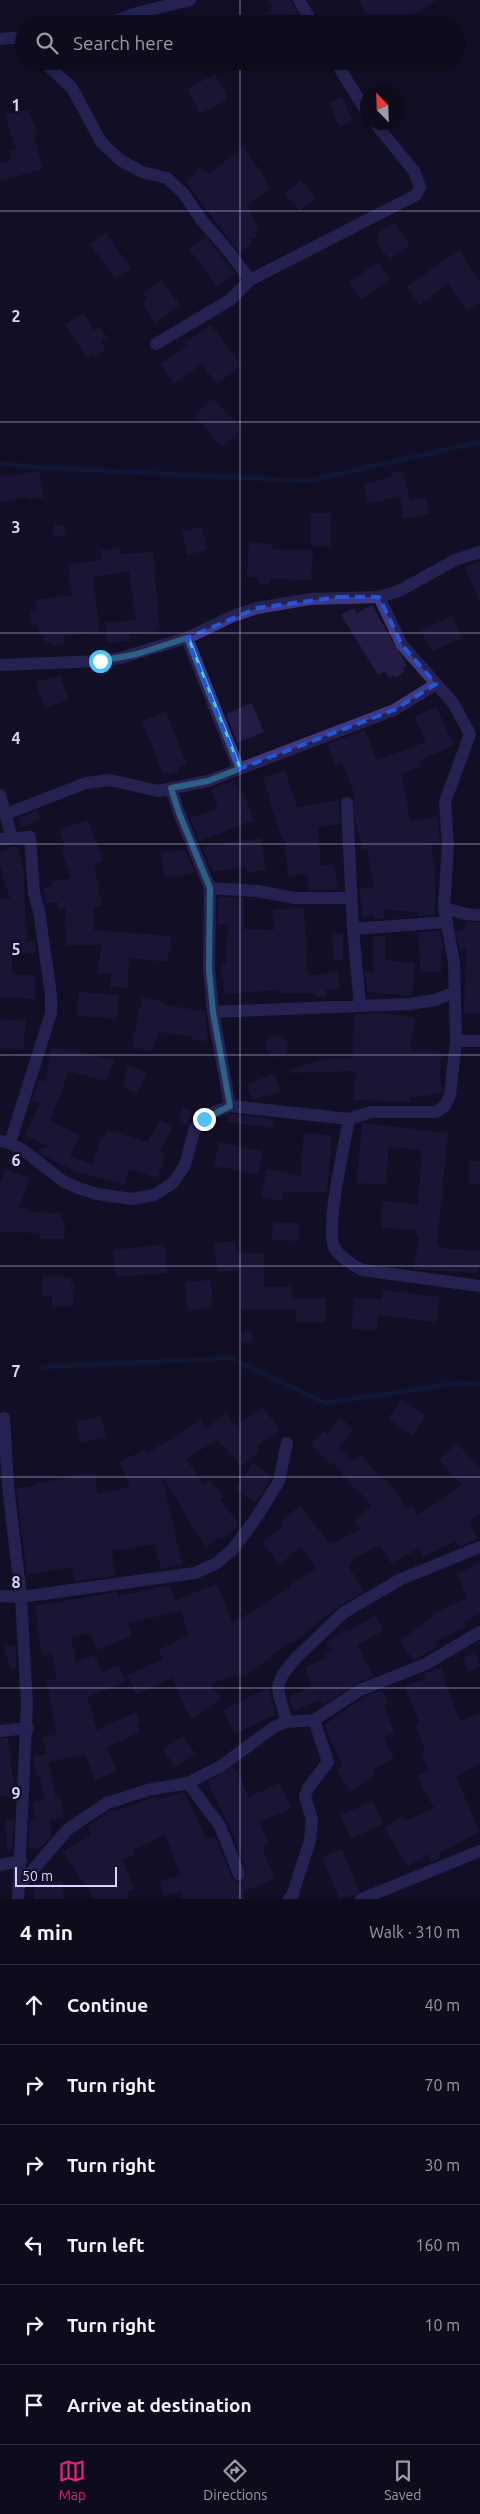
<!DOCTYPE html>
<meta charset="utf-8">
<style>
:root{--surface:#0e0b1c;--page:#1c1929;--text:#f1f3f6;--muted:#9b9ba3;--line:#2e2b3b;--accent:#db2777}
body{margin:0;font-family:Ubuntu,sans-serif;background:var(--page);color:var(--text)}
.compass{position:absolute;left:360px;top:85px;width:45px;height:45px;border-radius:50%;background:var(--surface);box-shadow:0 2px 8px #0003;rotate:337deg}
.scale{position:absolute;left:15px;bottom:12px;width:102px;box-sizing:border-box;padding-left:5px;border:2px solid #d9d4ff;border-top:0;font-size:14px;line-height:18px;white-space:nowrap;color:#d9d4ff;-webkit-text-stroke:4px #130f26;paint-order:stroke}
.stop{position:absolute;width:15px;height:15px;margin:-11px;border:4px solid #4fc3f7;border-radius:50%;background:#fff}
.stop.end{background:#4fc3f7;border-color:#fff;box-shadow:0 1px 5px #0008}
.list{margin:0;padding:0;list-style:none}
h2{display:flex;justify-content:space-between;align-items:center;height:65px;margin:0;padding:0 20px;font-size:21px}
h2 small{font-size:16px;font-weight:400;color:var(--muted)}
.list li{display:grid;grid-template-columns:32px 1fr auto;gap:15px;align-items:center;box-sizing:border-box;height:80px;padding:0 20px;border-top:1px solid var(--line)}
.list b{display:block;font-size:19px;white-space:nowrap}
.list em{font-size:16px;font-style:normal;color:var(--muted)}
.icon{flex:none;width:28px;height:28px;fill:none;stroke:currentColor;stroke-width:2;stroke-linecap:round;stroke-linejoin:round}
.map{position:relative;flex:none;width:480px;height:1899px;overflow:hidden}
.search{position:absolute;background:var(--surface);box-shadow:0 2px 8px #0003;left:15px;right:15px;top:15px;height:55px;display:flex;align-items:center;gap:12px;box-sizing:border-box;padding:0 18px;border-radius:28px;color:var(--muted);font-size:19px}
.sheet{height:545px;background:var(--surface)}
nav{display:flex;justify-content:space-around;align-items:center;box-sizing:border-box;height:70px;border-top:1px solid var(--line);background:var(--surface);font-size:14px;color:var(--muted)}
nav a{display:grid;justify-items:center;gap:2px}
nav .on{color:var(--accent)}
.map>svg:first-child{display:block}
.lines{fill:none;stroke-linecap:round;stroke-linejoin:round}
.stream{stroke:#0c2248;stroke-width:4.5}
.building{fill:#241b47}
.minor{stroke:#3d3a85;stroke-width:12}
.route{stroke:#4fc3f7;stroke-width:6}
.marked{fill:none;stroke:#2655da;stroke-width:4;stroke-dasharray:10 6;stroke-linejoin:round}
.grid{fill:none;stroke:#d9d4ff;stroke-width:1;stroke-opacity:0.55}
.grid-label{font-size:16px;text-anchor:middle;font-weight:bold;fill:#d9d4ff;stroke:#130f26;stroke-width:5;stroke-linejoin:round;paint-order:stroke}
</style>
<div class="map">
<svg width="480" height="1899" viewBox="0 0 480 1899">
<rect width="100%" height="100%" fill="#130f26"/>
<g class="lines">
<path class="stream" d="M 0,463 L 32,467 L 307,481 L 480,442
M 42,1367 L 230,1358 L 326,1403 L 459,1383 L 480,1384"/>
</g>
<path class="building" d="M 267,0 L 291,0 L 298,14 L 286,24 L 269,24 L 262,16 L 273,6 Z
M 358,0 L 436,0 L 413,15 L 411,13 L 393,24 L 372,24 Z
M 215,74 L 228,99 L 200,114 L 187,89 Z
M 342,97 L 353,120 L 340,127 L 329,103 Z
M 29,110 L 37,133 L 33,135 L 43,169 L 0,181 L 0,163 L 10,160 L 12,158 L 10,151 L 16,149 L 5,114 Z
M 243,147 L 260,170 L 270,189 L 247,204 L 259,230 L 254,232 L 257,236 L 250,240 L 252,244 L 239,252 L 186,183 L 200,168 L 209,174 Z
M 301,180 L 316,198 L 300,211 L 285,194 Z
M 394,222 L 410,246 L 389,260 L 376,240 L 380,237 L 377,234 Z
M 106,233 L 131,268 L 115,279 L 90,244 Z
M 205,236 L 235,273 L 218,287 L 189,249 Z
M 459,250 L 480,282 L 480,302 L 467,311 L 448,284 L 420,305 L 406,287 Z
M 378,262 L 390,280 L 361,300 L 349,282 Z
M 161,280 L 180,305 L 156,323 L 144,307 L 145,305 L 143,302 L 147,299 L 143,294 Z
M 83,313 L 94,330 L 100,326 L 107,337 L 101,341 L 106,349 L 95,357 L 93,354 L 87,358 L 65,325 Z
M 211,325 L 242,366 L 216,384 L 202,364 L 174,383 L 160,364 L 187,345 L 185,342 Z
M 213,398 L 242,429 L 222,447 L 194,415 Z
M 402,470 L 410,500 L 426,497 L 429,514 L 403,519 L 400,496 L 368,504 L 363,484 L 392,477 L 391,474 Z
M 39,471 L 44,497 L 28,500 L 28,497 L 0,503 L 0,477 Z
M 311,513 L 331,513 L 331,546 L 311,546 Z
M 55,524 L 66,526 L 64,537 L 53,536 Z
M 202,527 L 207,550 L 187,555 L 182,531 Z
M 249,542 L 272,544 L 272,549 L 313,550 L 311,580 L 270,579 L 269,585 L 259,584 L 259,578 L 247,577 Z
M 119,548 L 120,554 L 153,552 L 160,631 L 129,634 L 129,641 L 107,643 L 105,622 L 136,620 L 129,571 L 93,577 L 100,631 L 64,636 L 65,644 L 52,646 L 52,643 L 45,644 L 43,634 L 40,635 L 38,624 L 32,625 L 30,611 L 36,610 L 35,600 L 72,595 L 68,564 L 102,560 L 100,551 Z
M 480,561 L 480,603 L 465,567 Z
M 372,605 L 407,666 L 403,668 L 405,672 L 395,678 L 394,675 L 389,678 L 384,671 L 378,675 L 341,615 L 354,608 L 357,613 Z
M 452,616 L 462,638 L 433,651 L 430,645 L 428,646 L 421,630 Z
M 60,675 L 69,700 L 45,708 L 36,682 Z
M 252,703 L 264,732 L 237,743 L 226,714 Z
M 436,707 L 454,745 L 419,761 L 421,766 L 402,773 L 410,821 L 438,816 L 440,843 L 431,845 L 435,878 L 435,915 L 418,916 L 418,912 L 384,910 L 385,918 L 373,919 L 373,915 L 363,917 L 359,889 L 374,887 L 367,849 L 362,850 L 356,825 L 353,798 L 356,798 L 342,762 L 335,765 L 327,744 L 365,730 L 377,760 L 426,742 L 414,717 Z
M 166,711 L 187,764 L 178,768 L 179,771 L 169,775 L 167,772 L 163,774 L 142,721 Z
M 285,771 L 297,807 L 339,800 L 340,824 L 318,827 L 321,866 L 334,864 L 338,889 L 309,890 L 307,874 L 288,876 L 285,839 L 282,840 L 263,778 Z
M 234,780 L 240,794 L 244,793 L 254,820 L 199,841 L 190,818 L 218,809 L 211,789 Z
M 38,810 L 41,819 L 21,827 L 18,818 Z
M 88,820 L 103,861 L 94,864 L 102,906 L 93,908 L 94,930 L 172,936 L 167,962 L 129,958 L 128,988 L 110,987 L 111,974 L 98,973 L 101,945 L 66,946 L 65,908 L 59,909 L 58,902 L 46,904 L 43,889 L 52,887 L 52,882 L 71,878 L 61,850 L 65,848 L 59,830 Z
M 261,838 L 266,870 L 247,873 L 247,867 L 213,872 L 202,847 Z
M 17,846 L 24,871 L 26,942 L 35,941 L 37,953 L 12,954 L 12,974 L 35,975 L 34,999 L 0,997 L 0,899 L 10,899 L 0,865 L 0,852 Z
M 185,849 L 195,873 L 165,878 L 161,853 Z
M 218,897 L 244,898 L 244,929 L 274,930 L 273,909 L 304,908 L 308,975 L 338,972 L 340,990 L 327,989 L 326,996 L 316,997 L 316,993 L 279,993 L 279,990 L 225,994 L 221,964 L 226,963 L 228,924 L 218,924 Z
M 465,922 L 480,923 L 480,1014 L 464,1014 L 466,949 L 460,950 L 456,931 L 464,930 Z
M 440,931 L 444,950 L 441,950 L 441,972 L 420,972 L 419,932 Z
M 332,933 L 343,933 L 343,960 L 333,960 Z
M 385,935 L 385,960 L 415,963 L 412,996 L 367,992 L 365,972 L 374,973 L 374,936 Z
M 79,992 L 118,995 L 117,1019 L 77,1016 Z
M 142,997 L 165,1002 L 165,1005 L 205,1011 L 208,1041 L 192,1040 L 192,1037 L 159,1032 L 152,1051 L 132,1047 Z
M 383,1013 L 415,1018 L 410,1050 L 441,1052 L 440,1075 L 442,1093 L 410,1098 L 410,1102 L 353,1100 L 356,1071 L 290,1073 L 290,1070 L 324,1059 L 353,1058 L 354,1014 Z
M 0,1019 L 26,1021 L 23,1050 L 0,1048 Z
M266 1046a11 11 0 1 1 22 0a11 11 0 1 1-22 0Z
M 51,1048 L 83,1052 L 115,1061 L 105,1081 L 69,1071 L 50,1121 L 80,1135 L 70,1156 L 93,1164 L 101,1137 L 105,1138 L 107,1130 L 147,1142 L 160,1120 L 173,1127 L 160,1151 L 165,1153 L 158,1178 L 129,1169 L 125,1185 L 80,1173 L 44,1156 L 39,1152 L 42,1147 L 46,1149 L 48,1146 L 25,1135 L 40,1104 L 32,1100 L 39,1079 L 46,1082 Z
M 128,1065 L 146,1072 L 138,1093 L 123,1088 Z
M 275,1074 L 281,1092 L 252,1100 L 247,1084 Z
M 182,1108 L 192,1111 L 188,1125 L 178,1122 Z
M 231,1114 L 274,1119 L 273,1128 L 227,1122 L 228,1116 Z
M 362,1123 L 448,1133 L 437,1243 L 439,1243 L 439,1248 L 480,1251 L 480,1269 L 478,1269 L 478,1273 L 414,1269 L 419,1235 L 416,1235 L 416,1230 L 381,1228 L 383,1201 L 418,1204 L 422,1150 L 389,1147 L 386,1185 L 357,1183 Z
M 304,1133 L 332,1135 L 327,1192 L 284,1192 L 282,1202 L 261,1197 L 267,1169 L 300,1176 Z
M 219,1142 L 263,1151 L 258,1174 L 214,1166 Z
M 470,1161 L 480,1161 L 480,1185 L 469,1184 Z
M 5,1169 L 30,1178 L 19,1208 L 29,1209 L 29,1212 L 62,1213 L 61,1220 L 65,1220 L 64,1239 L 40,1239 L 40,1233 L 0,1232 L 0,1184 Z
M 273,1222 L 299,1223 L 298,1241 L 272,1240 Z
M 235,1241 L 236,1253 L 264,1253 L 264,1287 L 292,1286 L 293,1298 L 326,1298 L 325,1322 L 296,1322 L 296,1310 L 241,1310 L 241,1270 L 217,1272 L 214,1243 Z
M 164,1244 L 168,1273 L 116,1277 L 113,1250 Z
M 43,1276 L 71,1277 L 71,1284 L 74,1284 L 73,1306 L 52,1306 L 52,1296 L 43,1296 Z
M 211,1280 L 213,1307 L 188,1311 L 185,1282 Z
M 383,1290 L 440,1297 L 436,1322 L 378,1315 L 377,1331 L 352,1329 L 354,1298 L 382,1299 Z
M 252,1331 L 252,1342 L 241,1343 L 241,1332 Z
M 402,1399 L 426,1417 L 412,1436 L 388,1418 Z
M 263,1407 L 280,1430 L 257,1446 L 260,1450 L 243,1466 L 217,1440 L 186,1459 L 204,1485 L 210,1480 L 224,1497 L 220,1500 L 240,1525 L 223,1539 L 221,1537 L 205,1547 L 161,1474 L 182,1564 L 161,1569 L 155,1544 L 112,1551 L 115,1576 L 75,1581 L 72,1567 L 27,1575 L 16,1488 L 38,1485 L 38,1483 L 72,1477 L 72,1475 L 96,1473 L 97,1494 L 130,1487 L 119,1462 L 144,1450 L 146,1454 L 201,1420 L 206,1429 L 226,1413 L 236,1426 Z
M 101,1416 L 106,1437 L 80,1443 L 75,1422 Z
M 340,1418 L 354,1429 L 339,1447 L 353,1461 L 361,1455 L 383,1480 L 385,1478 L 407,1508 L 412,1505 L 417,1515 L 462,1485 L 438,1460 L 457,1443 L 480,1468 L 480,1514 L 470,1520 L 472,1523 L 470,1524 L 478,1539 L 459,1547 L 456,1541 L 423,1557 L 419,1548 L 392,1564 L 380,1545 L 353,1559 L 349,1567 L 364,1591 L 339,1606 L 293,1643 L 289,1643 L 248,1674 L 236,1678 L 235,1675 L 210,1684 L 221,1699 L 192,1720 L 186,1711 L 173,1678 L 136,1694 L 127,1675 L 163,1659 L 158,1650 L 189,1635 L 181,1610 L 128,1624 L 132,1636 L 97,1650 L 90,1633 L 71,1637 L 76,1662 L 94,1655 L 102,1672 L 119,1665 L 126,1682 L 87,1697 L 97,1730 L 136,1712 L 140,1723 L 137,1725 L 140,1732 L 107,1747 L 117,1772 L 95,1780 L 85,1754 L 49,1762 L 48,1760 L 56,1798 L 60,1797 L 64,1817 L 50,1820 L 51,1836 L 41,1847 L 28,1849 L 30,1820 L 36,1820 L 33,1802 L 45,1800 L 40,1776 L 36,1777 L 34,1756 L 47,1754 L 42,1738 L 57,1734 L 46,1680 L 57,1680 L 52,1654 L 42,1656 L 35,1606 L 117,1592 L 118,1596 L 170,1585 L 175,1600 L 217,1584 L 233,1623 L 291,1587 L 290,1585 L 316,1568 L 301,1547 L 280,1564 L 262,1543 L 284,1525 L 281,1521 L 300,1506 L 330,1544 L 361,1529 L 354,1520 L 371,1506 L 356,1488 L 355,1489 L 332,1462 L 330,1464 L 310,1444 L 324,1431 L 327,1434 Z
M 253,1463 L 272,1477 L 256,1503 L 235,1488 Z
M 480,1563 L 480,1614 L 465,1621 L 467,1626 L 434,1642 L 438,1647 L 413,1660 L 400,1640 L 435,1616 L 434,1613 L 468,1598 L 457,1574 Z
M 375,1616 L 384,1630 L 357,1646 L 374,1676 L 356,1683 L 324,1704 L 318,1700 L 295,1711 L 289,1697 L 312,1686 L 305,1668 L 327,1657 L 325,1654 L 332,1651 L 326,1642 L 345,1630 L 346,1632 Z
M 15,1644 L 17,1668 L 11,1670 L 4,1647 Z
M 476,1652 L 480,1666 L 468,1671 L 463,1658 Z
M 441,1667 L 446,1676 L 443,1678 L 460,1721 L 480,1713 L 480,1763 L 456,1777 L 480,1832 L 439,1853 L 441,1858 L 431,1862 L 428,1854 L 408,1866 L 384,1828 L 402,1816 L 405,1821 L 434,1808 L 417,1776 L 428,1770 L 422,1754 L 426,1753 L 415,1725 L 419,1723 L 405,1686 L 426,1678 L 423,1674 Z
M 268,1688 L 276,1714 L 235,1734 L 223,1710 Z
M 382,1690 L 389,1703 L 384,1705 L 395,1733 L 383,1737 L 394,1759 L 372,1770 L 375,1775 L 350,1791 L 337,1770 L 342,1766 L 324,1725 L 364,1697 Z
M 183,1736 L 196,1754 L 175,1767 L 163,1749 Z
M 8,1738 L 15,1795 L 0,1797 L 0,1739 Z
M 234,1766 L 249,1797 L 279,1783 L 291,1808 L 259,1823 L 269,1844 L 262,1847 L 275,1879 L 243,1892 L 245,1899 L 183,1899 L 180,1891 L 164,1895 L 160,1881 L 181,1875 L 165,1835 L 133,1850 L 135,1854 L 122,1860 L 134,1889 L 127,1892 L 130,1899 L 95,1899 L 63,1852 L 91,1834 L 88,1826 L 111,1810 L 115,1809 L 116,1811 L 150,1798 L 157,1797 L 158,1799 L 184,1792 L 206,1839 L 215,1836 L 232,1877 L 238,1882 L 245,1879 L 247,1871 L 231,1830 L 208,1782 Z
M 373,1801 L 383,1824 L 351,1839 L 340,1815 Z
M 6,1820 L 14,1820 L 12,1850 L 7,1850 Z
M 342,1849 L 359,1891 L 354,1895 L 339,1899 L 322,1857 Z
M 63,1881 L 64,1899 L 34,1899 L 34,1882 Z"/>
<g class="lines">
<path class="minor" d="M 299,0 L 313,24
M 108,24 L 133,14 L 190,0
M 0,39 L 24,37
M 43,61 L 72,88 L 101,142 L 120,160 L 142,172 L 167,178 L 184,194 L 200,218 L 230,253 L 250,280
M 335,61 L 368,114
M 156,344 L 230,300 L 250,280 L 416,195 L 420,187 L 414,171 L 374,122
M 187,638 L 239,769
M 0,665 L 100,661 L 120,658 L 187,638 L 233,616 L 257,608 L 310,599 L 379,597 L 399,591 L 455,560 L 480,552
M 171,788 L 179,813 L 210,888 L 209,969 L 213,1012 L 230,1106
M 0,795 L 12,838
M 347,803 L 353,929 L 447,922
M 6,814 L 86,783 L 110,780 L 158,791 L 208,781 L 394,710 L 436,684
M 0,839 L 30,837 L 34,893 L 39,911 L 51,995 L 51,1013 L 10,1143
M 210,888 L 257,891 L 295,898 L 351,898
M 444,908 L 466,914 L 480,915
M 353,929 L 360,1006
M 213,1012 L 410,1004 L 435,1000 L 453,993
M 456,1041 L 480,1041
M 349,1119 C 345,1143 324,1231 335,1249 C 342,1259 352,1264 362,1270 L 480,1286
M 0,1141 L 10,1143 L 23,1150 L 63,1181 L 78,1188 L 97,1194 L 132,1199 L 154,1195 L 173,1183 L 185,1165 L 195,1128 L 212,1113 L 230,1106 L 349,1119 L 371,1112 L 436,1112 L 445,1106 L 450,1095 L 456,1041 L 454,962 L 444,908 L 448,845 L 445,802 L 470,734 L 453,703 L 402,645 L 379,597
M 4,1418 L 8,1486 L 21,1597 L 27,1705 L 18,1899
M 0,1596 L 21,1597 L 195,1573 L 217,1563 L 232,1550 L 254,1521 L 279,1481 L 287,1443
M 287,1722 L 279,1695 L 278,1686 L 283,1674 L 295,1659 L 343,1613 L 401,1579 L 480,1547
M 0,1731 L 28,1728
M 188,1783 L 220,1826 L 239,1874
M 0,1865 L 21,1861
M 20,1885 L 68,1829 L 107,1803 L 148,1790 L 188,1783 L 221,1766 L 274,1727 L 287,1722 L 314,1720 L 360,1690 L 426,1664 L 480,1632
M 289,1899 L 292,1896 L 310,1841 L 312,1819 L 305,1797 L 308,1788 L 328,1762 L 314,1720
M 361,1899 L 480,1851"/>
</g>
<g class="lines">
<path class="route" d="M 100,661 L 137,654 L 187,638 L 239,769 L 208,781 L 171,788 L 179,813 L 210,888 L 209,969 L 213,1012 L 230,1106 L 204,1119"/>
</g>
<path d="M0 0H480V1899H0ZM 339,597 L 379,597 L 402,645 L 436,684 L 394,710 L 239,769 L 187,638 L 257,608 Z" fill="#130f26" fill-opacity=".55" fill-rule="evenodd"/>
<path class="marked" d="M 339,597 L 379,597 L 402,645 L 436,684 L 394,710 L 239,769 L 187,638 L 257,608 Z"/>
<path class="grid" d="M 240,0 L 240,24M 240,61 L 240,1899M 0,211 L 480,211M 0,422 L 480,422M 0,633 L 480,633M 0,844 L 480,844M 0,1055 L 480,1055M 0,1266 L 480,1266M 0,1477 L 480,1477M 0,1688 L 480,1688"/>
<g class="grid-label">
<text x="16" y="111">1</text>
<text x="16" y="322">2</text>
<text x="16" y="533">3</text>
<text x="16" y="744">4</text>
<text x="16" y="955">5</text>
<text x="16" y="1166">6</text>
<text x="16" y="1377">7</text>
<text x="16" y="1588">8</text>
<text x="16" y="1799">9</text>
</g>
</svg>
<svg class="compass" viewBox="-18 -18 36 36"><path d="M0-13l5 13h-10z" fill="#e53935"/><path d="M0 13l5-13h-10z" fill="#9b9ba3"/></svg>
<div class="scale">50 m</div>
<div class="stop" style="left:100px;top:661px"></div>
<div class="stop end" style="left:204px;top:1119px"></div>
<div class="search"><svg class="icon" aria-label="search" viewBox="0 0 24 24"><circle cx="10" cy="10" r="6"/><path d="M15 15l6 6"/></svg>Search here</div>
</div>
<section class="sheet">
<h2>4 min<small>Walk · 310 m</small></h2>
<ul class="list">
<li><svg class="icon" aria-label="ahead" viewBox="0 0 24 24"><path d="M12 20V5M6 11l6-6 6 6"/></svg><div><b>Continue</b></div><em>40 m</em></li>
<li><svg class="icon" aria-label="right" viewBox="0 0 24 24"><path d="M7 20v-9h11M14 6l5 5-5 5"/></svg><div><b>Turn right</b></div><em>70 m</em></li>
<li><svg class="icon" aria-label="right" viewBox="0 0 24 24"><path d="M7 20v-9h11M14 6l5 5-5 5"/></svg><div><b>Turn right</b></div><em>30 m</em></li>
<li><svg class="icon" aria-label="left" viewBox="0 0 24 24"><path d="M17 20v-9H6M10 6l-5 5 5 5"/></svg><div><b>Turn left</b></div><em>160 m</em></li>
<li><svg class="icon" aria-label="right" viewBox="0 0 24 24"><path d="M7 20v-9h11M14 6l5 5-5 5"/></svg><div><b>Turn right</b></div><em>10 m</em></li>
<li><svg class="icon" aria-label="arrive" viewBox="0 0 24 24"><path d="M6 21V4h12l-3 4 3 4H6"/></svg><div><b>Arrive at destination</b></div></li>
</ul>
</section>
<nav>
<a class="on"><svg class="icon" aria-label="map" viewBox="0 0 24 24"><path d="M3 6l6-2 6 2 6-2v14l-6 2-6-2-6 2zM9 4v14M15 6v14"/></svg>Map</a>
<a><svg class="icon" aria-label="directions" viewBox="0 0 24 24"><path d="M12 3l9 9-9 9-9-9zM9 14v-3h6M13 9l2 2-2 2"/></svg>Directions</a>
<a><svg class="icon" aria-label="saved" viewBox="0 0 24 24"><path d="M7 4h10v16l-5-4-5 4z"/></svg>Saved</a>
</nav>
